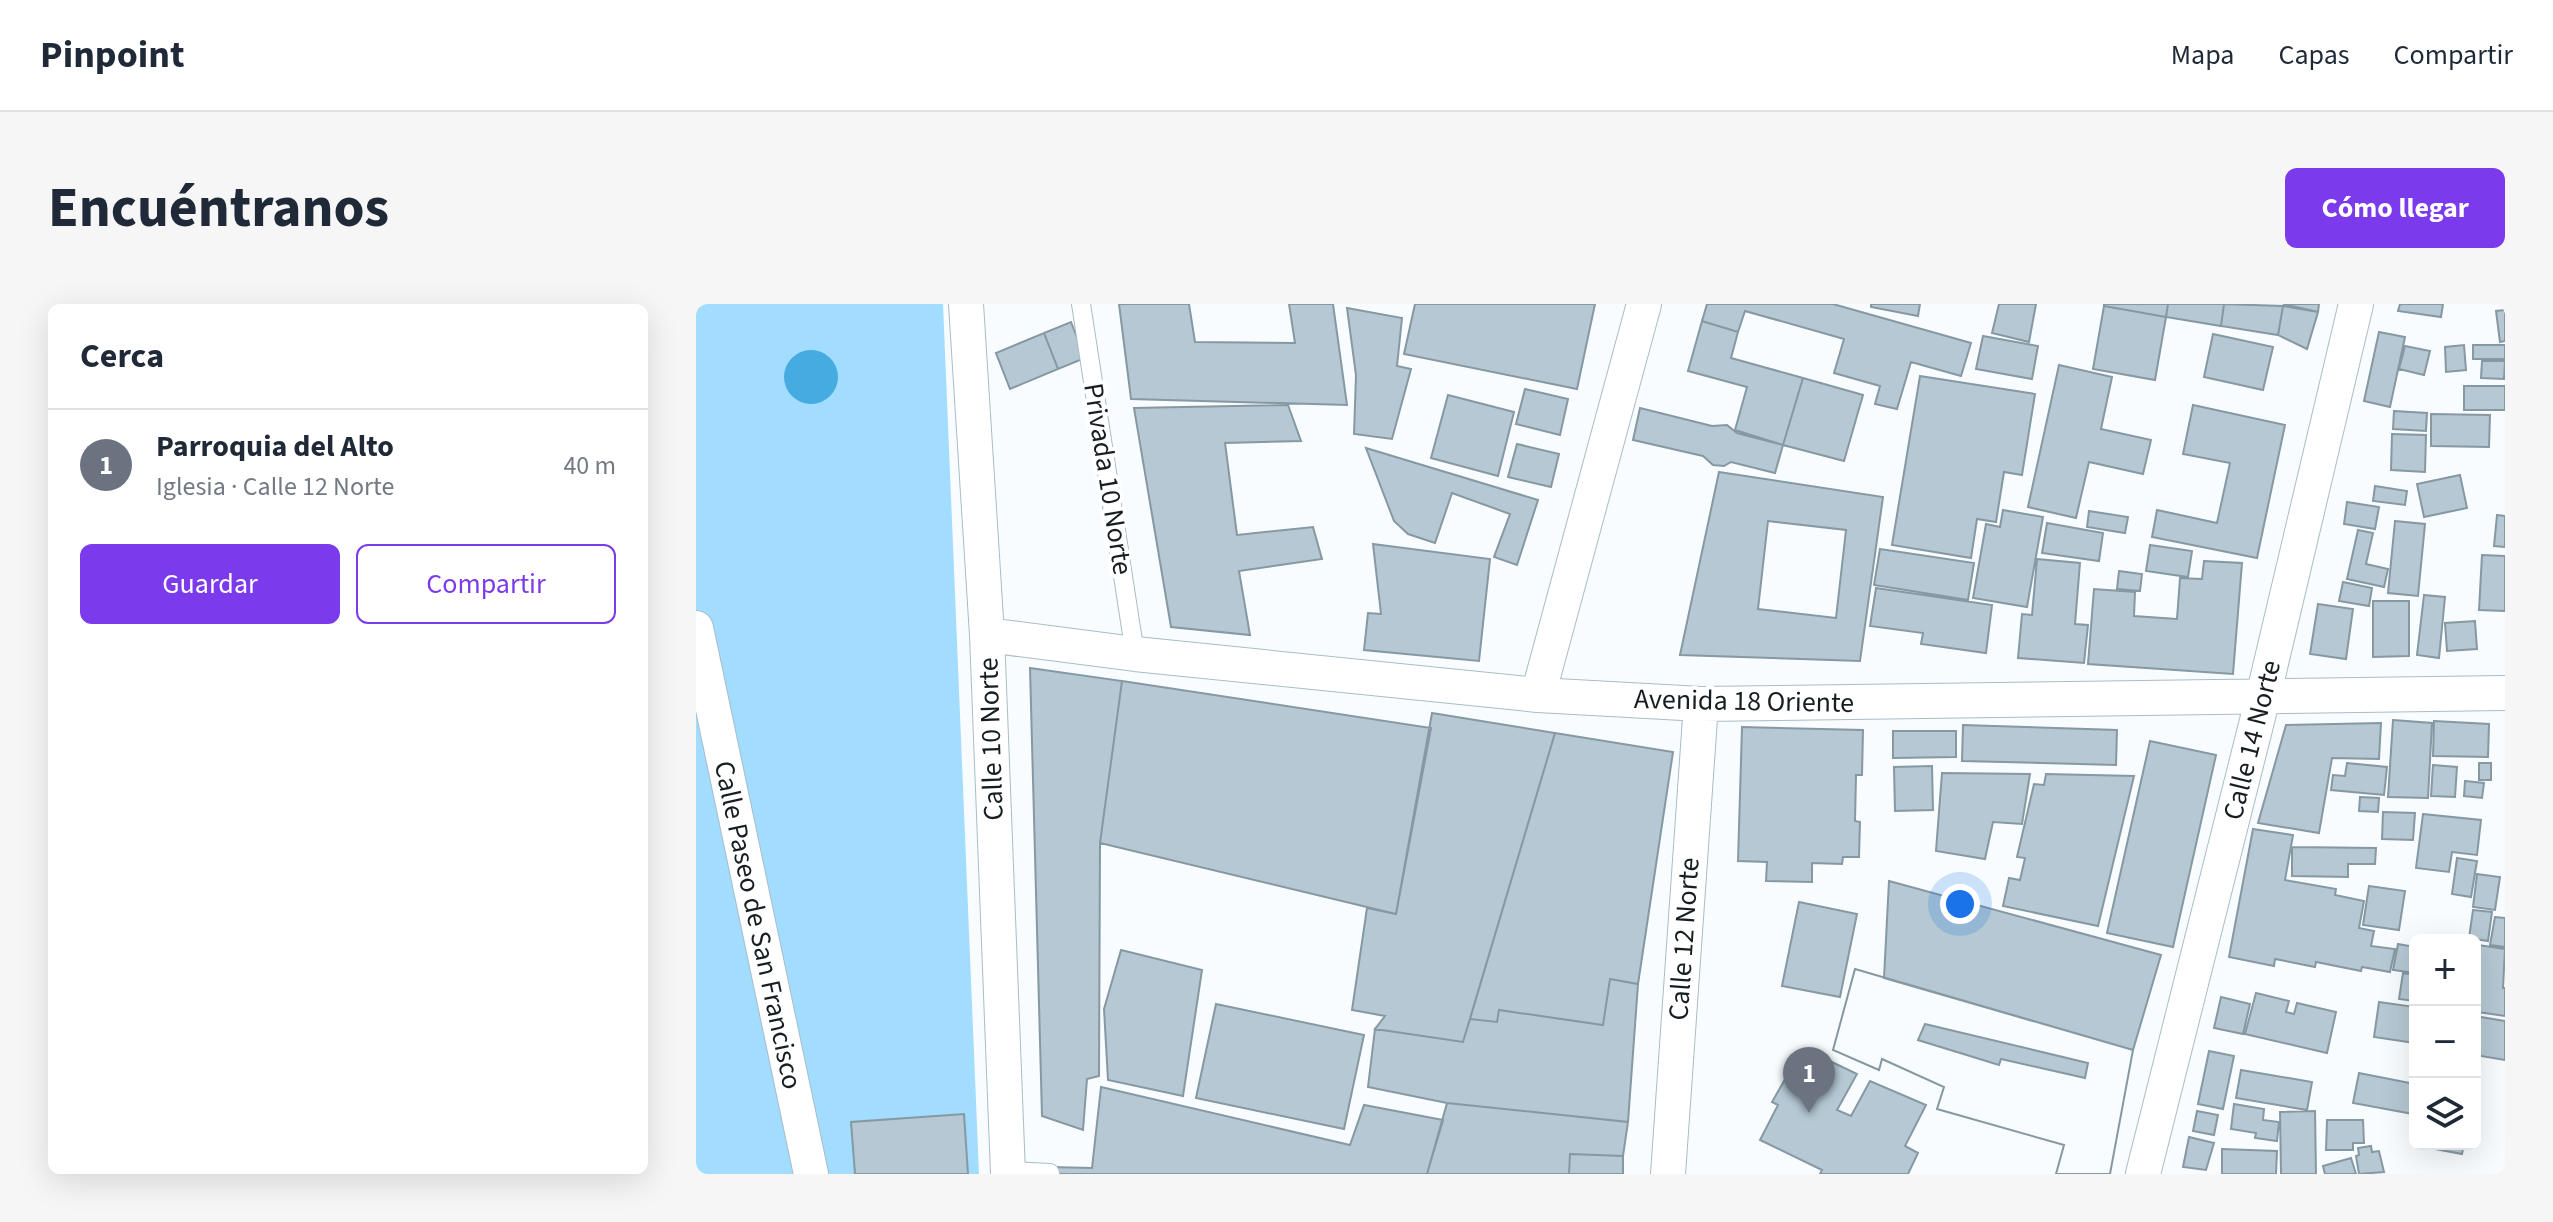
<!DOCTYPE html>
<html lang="es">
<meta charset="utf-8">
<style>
:root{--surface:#fff;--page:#f6f6f7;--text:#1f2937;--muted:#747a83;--line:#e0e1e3;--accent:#7c3aed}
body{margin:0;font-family:"Source Sans 3",sans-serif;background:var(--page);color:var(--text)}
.controls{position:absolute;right:24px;bottom:24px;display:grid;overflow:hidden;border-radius:12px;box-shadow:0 8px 32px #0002}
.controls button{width:72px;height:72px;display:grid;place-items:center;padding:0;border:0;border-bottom:2px solid var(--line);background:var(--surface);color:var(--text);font:40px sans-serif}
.you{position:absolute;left:1264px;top:600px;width:28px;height:28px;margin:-20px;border:6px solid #fff;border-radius:50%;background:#1a73e8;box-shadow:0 0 0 12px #1a73e833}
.badge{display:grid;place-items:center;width:52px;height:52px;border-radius:50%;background:var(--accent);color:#fff;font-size:26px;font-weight:700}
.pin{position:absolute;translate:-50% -66px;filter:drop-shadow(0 2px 4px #0008)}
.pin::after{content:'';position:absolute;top:42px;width:28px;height:24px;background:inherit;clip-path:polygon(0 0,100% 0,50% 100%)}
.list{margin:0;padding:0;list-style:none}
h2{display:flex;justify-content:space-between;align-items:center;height:104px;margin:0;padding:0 32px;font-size:34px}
h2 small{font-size:26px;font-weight:400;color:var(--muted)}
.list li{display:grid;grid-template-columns:52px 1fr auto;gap:24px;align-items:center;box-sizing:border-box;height:112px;padding:0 32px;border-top:2px solid var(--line)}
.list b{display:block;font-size:30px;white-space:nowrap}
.list p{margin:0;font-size:26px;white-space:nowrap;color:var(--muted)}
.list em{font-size:26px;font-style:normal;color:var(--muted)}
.actions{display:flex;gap:16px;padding:24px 32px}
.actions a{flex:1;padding:18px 0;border:2px solid var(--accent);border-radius:12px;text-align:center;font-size:28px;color:var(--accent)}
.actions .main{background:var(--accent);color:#fff}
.icon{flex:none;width:44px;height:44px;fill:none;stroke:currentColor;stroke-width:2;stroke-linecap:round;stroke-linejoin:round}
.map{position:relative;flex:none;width:1809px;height:870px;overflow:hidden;border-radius:12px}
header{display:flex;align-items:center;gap:48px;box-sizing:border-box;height:112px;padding:0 40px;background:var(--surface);border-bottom:2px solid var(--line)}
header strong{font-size:38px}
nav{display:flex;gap:44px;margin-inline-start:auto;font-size:28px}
.intro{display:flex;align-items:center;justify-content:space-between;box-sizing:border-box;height:192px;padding:0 48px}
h1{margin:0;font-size:56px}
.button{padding:20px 36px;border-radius:12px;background:var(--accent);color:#fff;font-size:28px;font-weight:700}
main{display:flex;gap:48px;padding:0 48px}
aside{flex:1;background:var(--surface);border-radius:12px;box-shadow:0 8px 32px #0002}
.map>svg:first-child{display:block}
.green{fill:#a2dcff}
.water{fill:#46abe0}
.building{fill:#b5c8d3;stroke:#8698a2;stroke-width:2;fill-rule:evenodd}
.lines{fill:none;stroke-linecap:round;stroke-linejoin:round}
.service-casing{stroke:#aabcc7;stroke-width:20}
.minor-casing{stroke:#aabcc7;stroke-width:36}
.service{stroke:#fff;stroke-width:18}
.minor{stroke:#fff;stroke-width:34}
.labels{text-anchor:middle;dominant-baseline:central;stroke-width:8;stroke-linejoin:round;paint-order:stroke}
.street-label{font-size:28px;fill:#171e22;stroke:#fff}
</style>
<header>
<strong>Pinpoint</strong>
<nav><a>Mapa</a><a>Capas</a><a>Compartir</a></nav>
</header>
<div class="intro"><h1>Encuéntranos</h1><a class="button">Cómo llegar</a></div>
<main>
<aside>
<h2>Cerca<small></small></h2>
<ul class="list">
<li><span class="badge" style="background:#6b7280">1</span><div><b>Parroquia del Alto</b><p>Iglesia · Calle 12 Norte</p></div><em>40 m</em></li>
</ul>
<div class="actions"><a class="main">Guardar</a><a>Compartir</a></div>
</aside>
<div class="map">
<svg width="1809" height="870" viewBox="0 0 1809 870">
<rect width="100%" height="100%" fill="#f8fcfe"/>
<path class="green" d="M 0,0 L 247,0 L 283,870 L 0,870 Z"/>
<path class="water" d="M88 73a27 27 0 1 1 54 0a27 27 0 1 1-54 0Z"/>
<path class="building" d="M 423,0 L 493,0 L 499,38 L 599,39 L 593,0 L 637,0 L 651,101 L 435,95 Z
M 719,0 L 899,0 L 881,85 L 708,50 Z
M 1011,0 L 1137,0 L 1275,39 L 1265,72 L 1215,58 L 1201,105 L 1179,100 L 1184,82 L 1138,69 L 1148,35 L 1049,7 L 1042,28 L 1006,17 Z
M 1175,0 L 1224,0 L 1222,12 L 1175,3 Z
M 1303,0 L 1340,0 L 1333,38 L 1296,29 Z
M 1408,0 L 1472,0 L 1470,13 L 1408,2 Z
M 1472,0 L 1528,0 L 1525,22 L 1470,13 Z
M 1528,0 L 1587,2 L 1582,31 L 1525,22 Z
M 1587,0 L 1623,0 L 1622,8 Z
M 1704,0 L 1747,0 L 1745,13 L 1702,7 Z
M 1408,2 L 1470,13 L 1459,76 L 1397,65 Z
M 1587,2 L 1622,8 L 1611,45 L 1582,31 Z
M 651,4 L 706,14 L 701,62 L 715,65 L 696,135 L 658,130 L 660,71 Z
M 1809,6 L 1809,37 L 1804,38 L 1800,7 Z
M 1006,17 L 1042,28 L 1035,54 L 1107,74 L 1087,141 L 1039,126 L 1051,83 L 992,67 Z
M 375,18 L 389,54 L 362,65 L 348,29 Z
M 1683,28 L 1709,33 L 1694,103 L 1668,97 Z
M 348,29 L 362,65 L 314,85 L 300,49 Z
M 1517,30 L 1577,43 L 1567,86 L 1508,73 Z
M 1287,32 L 1342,42 L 1336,75 L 1280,65 Z
M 1768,41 L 1770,66 L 1750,68 L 1749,43 Z
M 1777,41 L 1809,41 L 1809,55 L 1777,55 Z
M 1709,42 L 1734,47 L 1728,71 L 1703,65 Z
M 1786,57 L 1809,57 L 1808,75 L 1785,74 Z
M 1363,61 L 1416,73 L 1405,125 L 1455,136 L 1447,170 L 1393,158 L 1380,214 L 1332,203 Z
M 1224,72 L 1339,90 L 1326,171 L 1308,168 L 1300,218 L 1281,215 L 1275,254 L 1196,241 Z
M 1107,74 L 1167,91 L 1148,157 L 1087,141 Z
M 1768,82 L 1809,82 L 1809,106 L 1768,106 Z
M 829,85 L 872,95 L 864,131 L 820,120 Z
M 752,91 L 818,108 L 802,172 L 735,154 Z
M 592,101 L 605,137 L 529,139 L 541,231 L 617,223 L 626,255 L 543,267 L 554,331 L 475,323 L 438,104 Z
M 1497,101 L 1589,121 L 1561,254 L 1456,233 L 1461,206 L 1521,219 L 1534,159 L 1487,150 Z
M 944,104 L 1016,122 L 1031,121 L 1041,129 L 1087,141 L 1079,169 L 1035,158 L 1028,162 L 1017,161 L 1007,152 L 937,136 Z
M 1698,107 L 1731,109 L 1730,127 L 1697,125 Z
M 1735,110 L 1794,111 L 1793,143 L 1735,142 Z
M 1696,130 L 1730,131 L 1729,168 L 1695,166 Z
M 821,140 L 863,150 L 855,183 L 812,173 Z
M 670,144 L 842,196 L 821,261 L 798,253 L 814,210 L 756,189 L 739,239 L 712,230 L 698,217 Z
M 1023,168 L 1187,193 L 1164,357 L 984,351 ZM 1072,217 L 1150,226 L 1140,314 L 1062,305 Z
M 1764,171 L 1771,204 L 1728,213 L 1721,180 Z
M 1679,182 L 1711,187 L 1709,201 L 1677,197 Z
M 1651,198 L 1683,203 L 1679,225 L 1648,220 Z
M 1307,206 L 1347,213 L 1331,303 L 1277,294 L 1290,220 L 1304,223 Z
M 1393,207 L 1432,213 L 1429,229 L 1391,223 Z
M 1801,211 L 1809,212 L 1809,243 L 1798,242 Z
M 1699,217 L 1729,220 L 1722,292 L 1692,289 Z
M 1351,219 L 1407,229 L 1403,257 L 1346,249 Z
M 1662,226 L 1677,229 L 1670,260 L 1692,265 L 1688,283 L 1651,275 Z
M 677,240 L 794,255 L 783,357 L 668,346 L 672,309 L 685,310 Z
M 1454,241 L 1496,247 L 1492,273 L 1450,267 Z
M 1184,245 L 1278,259 L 1272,296 L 1178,281 Z
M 1786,251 L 1809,252 L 1809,307 L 1783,306 Z
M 1341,255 L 1384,259 L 1379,320 L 1392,321 L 1388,359 L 1322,354 L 1326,310 L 1336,311 Z
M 1508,257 L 1546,259 L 1537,370 L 1392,360 L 1398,285 L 1439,288 L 1438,312 L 1481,315 L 1484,274 L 1506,275 Z
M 1423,267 L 1446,270 L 1444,287 L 1421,285 Z
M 1647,278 L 1676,284 L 1673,302 L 1643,297 Z
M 1180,284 L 1296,301 L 1290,349 L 1225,340 L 1227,329 L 1174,322 Z
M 1728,291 L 1749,293 L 1743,354 L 1721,351 Z
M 1677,297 L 1713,297 L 1713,352 L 1677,353 Z
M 1622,300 L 1657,305 L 1650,355 L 1614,350 Z
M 1779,317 L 1781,345 L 1751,347 L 1749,319 Z
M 334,364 L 426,377 L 404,539 L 403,772 L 391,775 L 387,826 L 346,812 Z
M 426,377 L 735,424 L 700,610 L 404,539 Z
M 736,409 L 859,429 L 767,738 L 679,725 L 689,712 L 656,706 L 671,604 L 700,610 Z
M 1697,416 L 1736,419 L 1732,494 L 1692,493 Z
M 1738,417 L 1793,420 L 1792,453 L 1737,452 Z
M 1685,419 L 1683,455 L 1636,454 L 1623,529 L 1562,519 L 1590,421 Z
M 1267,421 L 1421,426 L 1420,461 L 1266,457 Z
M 1046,423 L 1167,426 L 1166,471 L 1160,471 L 1159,517 L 1164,518 L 1163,553 L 1147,553 L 1146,560 L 1116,559 L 1116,578 L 1070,577 L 1071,558 L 1042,557 Z
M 1197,427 L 1260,427 L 1260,453 L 1197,454 Z
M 859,429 L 977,448 L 942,680 L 914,675 L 907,721 L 803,706 L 801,718 L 774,715 Z
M 1454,437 L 1520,451 L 1477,643 L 1411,629 Z
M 1651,459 L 1691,463 L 1688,491 L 1635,486 L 1637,471 L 1649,472 Z
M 1783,459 L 1795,459 L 1795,476 L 1783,476 Z
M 1737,461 L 1761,463 L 1759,493 L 1735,492 Z
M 1236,462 L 1237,506 L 1199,507 L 1198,463 Z
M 1246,469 L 1334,470 L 1326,520 L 1297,518 L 1289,555 L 1240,547 Z
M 1350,470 L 1438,472 L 1402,622 L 1307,602 L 1313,574 L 1324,576 L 1329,554 L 1321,553 L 1338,480 L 1348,481 Z
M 1769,477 L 1788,479 L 1786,494 L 1768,492 Z
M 1664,493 L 1683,494 L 1682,508 L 1663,507 Z
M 1687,508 L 1719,509 L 1717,536 L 1686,535 Z
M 1727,510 L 1785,516 L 1781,551 L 1756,548 L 1753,568 L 1720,564 Z
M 1557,525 L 1597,531 L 1589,576 L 1640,585 L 1639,591 L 1668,597 L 1663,624 L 1678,627 L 1675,642 L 1699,645 L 1694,668 L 1666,663 L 1665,667 L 1620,658 L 1619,663 L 1579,655 L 1578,662 L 1533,653 Z
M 1596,543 L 1680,544 L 1679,560 L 1652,560 L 1652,573 L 1596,572 Z
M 1761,554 L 1781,557 L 1775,593 L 1756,590 Z
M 1781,570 L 1804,573 L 1799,606 L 1777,603 Z
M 1193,577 L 1465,651 L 1437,746 L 1188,674 Z
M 1673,582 L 1709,587 L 1703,626 L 1667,621 Z
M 1103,598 L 1161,610 L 1144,693 L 1086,682 Z
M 1777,606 L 1796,608 L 1792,637 L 1773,634 Z
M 1799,613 L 1809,614 L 1809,643 L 1794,641 Z
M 1702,640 L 1719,643 L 1719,669 L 1697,666 Z
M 1782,641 L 1809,645 L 1807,684 L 1809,684 L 1809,712 L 1781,708 L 1784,686 L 1779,686 Z
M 425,646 L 506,666 L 487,792 L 412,776 L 408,705 Z
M 1159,665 L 1437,746 L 1414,870 L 1360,870 L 1368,841 L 1241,805 L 1248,783 L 1186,755 L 1183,766 L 1137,746 ZM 1229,720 L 1392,759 L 1389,774 L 1305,755 L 1303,761 L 1222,736 Z
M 1159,665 L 1437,746 L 1414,870 L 1360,870 L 1368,841 L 1241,805 L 1248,783 L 1186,755 L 1183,766 L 1137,746 Z
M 1707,669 L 1719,671 L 1719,697 L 1703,695 Z
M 914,675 L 942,680 L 932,818 L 751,799 L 672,783 L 679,725 L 767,738 L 774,715 L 801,718 L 803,706 L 907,721 Z
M 1560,689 L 1593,697 L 1590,708 L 1598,710 L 1601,699 L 1640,708 L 1631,749 L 1549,730 Z
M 1525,693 L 1554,700 L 1547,730 L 1518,724 Z
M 1683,698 L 1719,703 L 1719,739 L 1678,733 Z
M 520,700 L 668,731 L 648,825 L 500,794 Z
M 1779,712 L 1809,717 L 1809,756 L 1779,751 Z
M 1513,747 L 1538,752 L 1527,805 L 1502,800 Z
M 1115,748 L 1161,770 L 1141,806 L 1155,812 L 1174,777 L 1230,801 L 1209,842 L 1222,849 L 1212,870 L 1124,870 L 1126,866 L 1064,836 L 1082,801 L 1076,798 L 1095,765 L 1104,769 Z
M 1545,766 L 1616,778 L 1611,806 L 1540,794 Z
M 1663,769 L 1719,780 L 1717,810 L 1657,799 Z
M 405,783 L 654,841 L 668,801 L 747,816 L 731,870 L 354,870 L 354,863 L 396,864 Z
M 751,799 L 932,818 L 927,852 L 874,850 L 873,870 L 731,870 Z
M 1538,800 L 1568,805 L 1567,816 L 1583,818 L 1581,837 L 1559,834 L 1560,829 L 1535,825 Z
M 1501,807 L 1522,811 L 1518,831 L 1497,827 Z
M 1619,807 L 1620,870 L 1585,870 L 1584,808 Z
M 268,810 L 272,870 L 159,870 L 155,818 Z
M 1631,816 L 1667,816 L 1668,839 L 1657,839 L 1657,846 L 1630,846 Z
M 1493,833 L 1518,839 L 1510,866 L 1487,863 Z
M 1724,840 L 1768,840 L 1766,850 L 1723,842 Z
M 1675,842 L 1676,848 L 1683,847 L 1688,868 L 1663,870 L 1660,852 L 1663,851 L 1662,844 Z
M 1526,845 L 1581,847 L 1580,870 L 1526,870 Z
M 874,850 L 927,852 L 927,870 L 873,870 Z
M 1655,854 L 1660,870 L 1629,870 L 1627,862 Z"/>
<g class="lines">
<defs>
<path id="service" d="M 385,0 L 439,350
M 312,867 L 354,869"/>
<path id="minor" d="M 270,0 L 291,331 L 312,870
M 0,324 L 115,870
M 291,331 L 439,350 L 842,391 L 1005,400 L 1809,389
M 842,391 L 948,0
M 972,870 L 1005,400
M 1447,870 L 1567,393 L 1660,0"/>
</defs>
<use href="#service" class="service-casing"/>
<use href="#minor" class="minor-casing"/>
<use href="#service" class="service"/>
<use href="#minor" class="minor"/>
</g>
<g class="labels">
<g class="street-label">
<text transform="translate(412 175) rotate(81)">Privada 10 Norte</text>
<text transform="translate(1048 397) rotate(1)">Avenida 18 Oriente</text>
<text transform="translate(295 435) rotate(-92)">Calle 10 Norte</text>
<text transform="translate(1556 436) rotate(-76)">Calle 14 Norte</text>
<text transform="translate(62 621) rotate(78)">Calle Paseo de San Francisco</text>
<text transform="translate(988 635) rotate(-86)">Calle 12 Norte</text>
</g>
</g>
</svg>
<div class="controls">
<button>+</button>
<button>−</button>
<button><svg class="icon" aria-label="layers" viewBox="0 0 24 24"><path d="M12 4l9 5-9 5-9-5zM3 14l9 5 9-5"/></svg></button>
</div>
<div class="you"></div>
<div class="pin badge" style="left:1113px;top:809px;background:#6b7280">1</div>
</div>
</main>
